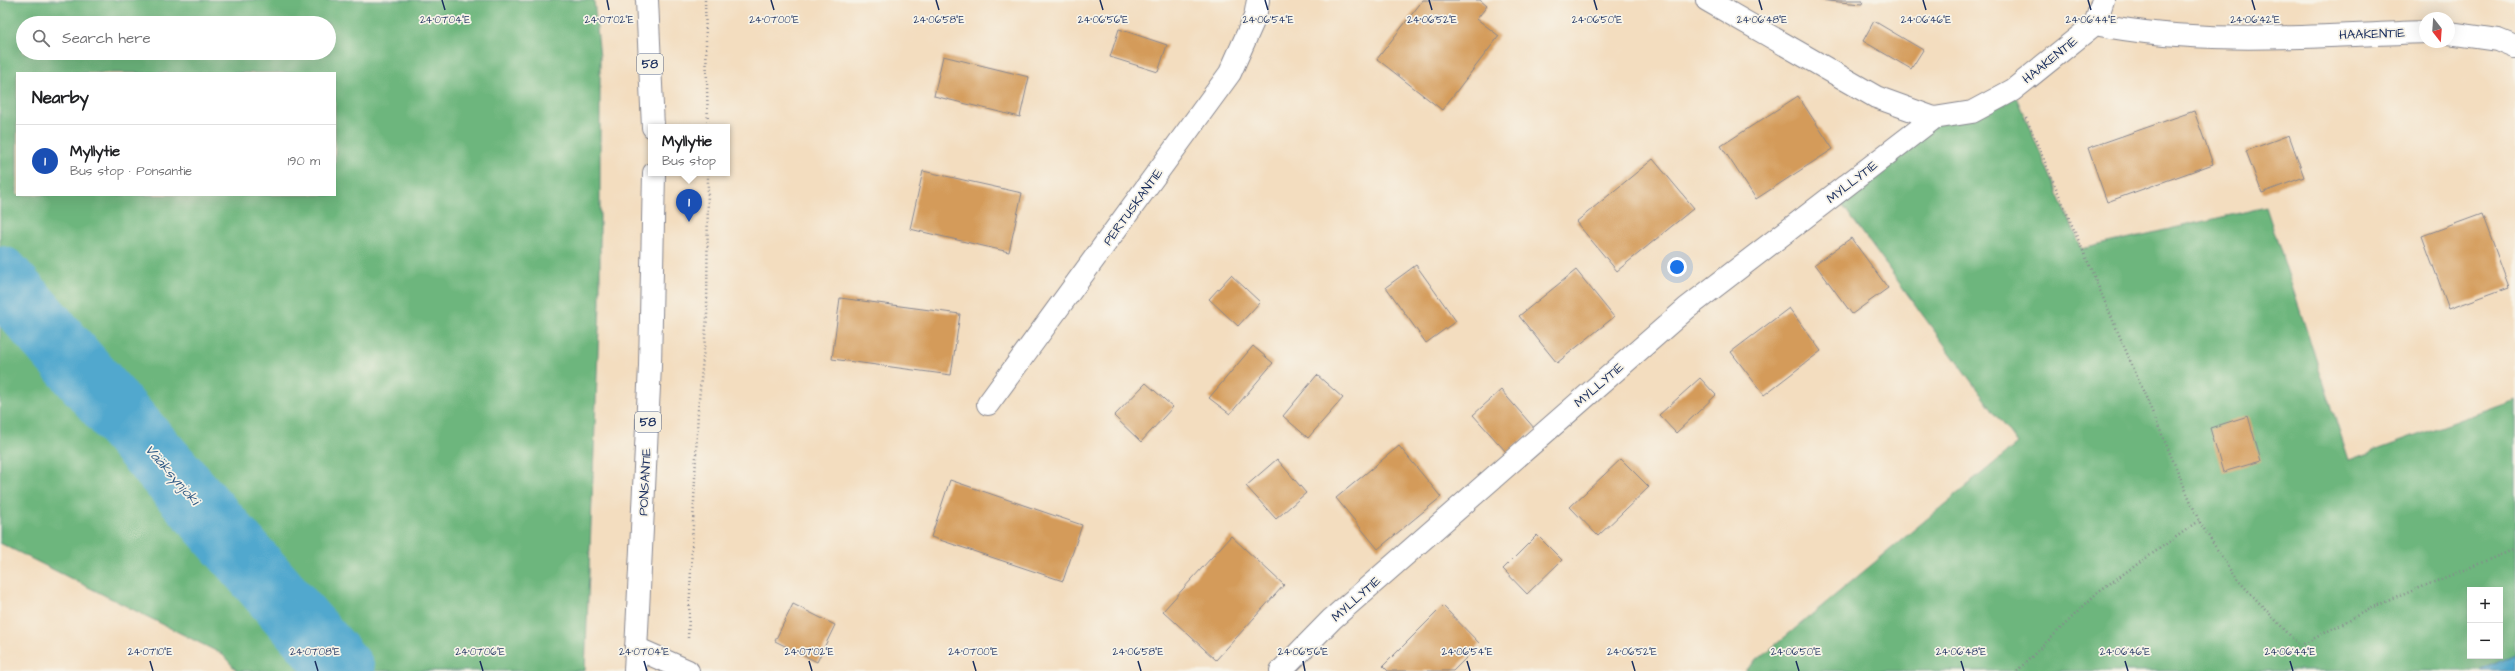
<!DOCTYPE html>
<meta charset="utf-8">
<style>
:root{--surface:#fff;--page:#f6f6f6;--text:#202124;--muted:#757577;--line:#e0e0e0;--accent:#c8321e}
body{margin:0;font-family:"Architects Daughter",sans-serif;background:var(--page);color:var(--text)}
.controls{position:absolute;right:12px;bottom:12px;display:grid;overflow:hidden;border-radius:0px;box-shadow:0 4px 16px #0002}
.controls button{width:36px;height:36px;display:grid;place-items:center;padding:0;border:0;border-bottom:1px solid var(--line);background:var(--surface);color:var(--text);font:20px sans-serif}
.compass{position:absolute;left:2419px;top:12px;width:36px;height:36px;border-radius:50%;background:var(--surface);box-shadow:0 4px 16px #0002;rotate:163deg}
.you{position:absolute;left:1677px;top:267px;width:14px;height:14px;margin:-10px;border:3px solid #fff;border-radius:50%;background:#1a73e8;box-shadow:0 0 0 6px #1a73e833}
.badge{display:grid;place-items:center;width:26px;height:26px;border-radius:50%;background:var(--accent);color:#fff;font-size:13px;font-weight:700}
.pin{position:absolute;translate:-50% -33px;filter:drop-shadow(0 1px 2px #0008)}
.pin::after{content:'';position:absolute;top:21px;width:14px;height:12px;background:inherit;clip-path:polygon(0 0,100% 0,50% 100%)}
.popup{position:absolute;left:648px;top:124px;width:82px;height:52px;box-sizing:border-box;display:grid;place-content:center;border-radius:0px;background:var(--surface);filter:drop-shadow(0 1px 3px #0005);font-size:13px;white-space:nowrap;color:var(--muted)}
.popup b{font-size:15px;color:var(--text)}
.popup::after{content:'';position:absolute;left:50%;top:100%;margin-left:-8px;border:8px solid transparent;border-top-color:var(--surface)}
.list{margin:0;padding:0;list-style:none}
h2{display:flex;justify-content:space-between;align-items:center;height:52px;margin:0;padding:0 16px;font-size:17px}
h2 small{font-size:13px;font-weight:400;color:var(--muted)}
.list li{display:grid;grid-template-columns:26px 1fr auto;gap:12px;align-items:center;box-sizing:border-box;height:72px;padding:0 16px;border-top:1px solid var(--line)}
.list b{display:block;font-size:15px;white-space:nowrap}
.list p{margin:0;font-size:13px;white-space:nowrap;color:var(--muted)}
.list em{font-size:13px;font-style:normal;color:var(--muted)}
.icon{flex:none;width:22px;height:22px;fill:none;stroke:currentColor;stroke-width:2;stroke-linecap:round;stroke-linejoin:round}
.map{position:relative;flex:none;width:2515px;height:671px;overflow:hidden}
.search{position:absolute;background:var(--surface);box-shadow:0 4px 16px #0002;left:16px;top:16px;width:320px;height:44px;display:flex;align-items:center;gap:10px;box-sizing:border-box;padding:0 14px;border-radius:22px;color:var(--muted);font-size:15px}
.panel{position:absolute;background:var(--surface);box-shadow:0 4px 16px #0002;left:16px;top:72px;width:320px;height:124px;border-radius:0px}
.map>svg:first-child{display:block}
.forest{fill:#6db67d;stroke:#44726e;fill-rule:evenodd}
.water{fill:#51a8ce;stroke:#366c96}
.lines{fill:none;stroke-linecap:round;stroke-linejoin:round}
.river{stroke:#51a8ce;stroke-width:64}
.building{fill:#d49b5a}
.minor-casing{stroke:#87868e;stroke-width:24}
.major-casing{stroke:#87868e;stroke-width:24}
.path{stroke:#87868e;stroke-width:2.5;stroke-dasharray:1 3;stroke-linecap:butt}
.minor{stroke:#fff;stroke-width:22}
.major{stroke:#fff;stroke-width:22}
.ticks{fill:none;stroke:#1b2f5e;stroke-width:1.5}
.labels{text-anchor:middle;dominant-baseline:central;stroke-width:3.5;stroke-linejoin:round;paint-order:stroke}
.shield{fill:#f7f3e8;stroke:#5d6a87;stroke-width:1}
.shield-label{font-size:12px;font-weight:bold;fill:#1b2f5e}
.street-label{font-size:13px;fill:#1b2f5e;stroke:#f7f3e8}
.water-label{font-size:14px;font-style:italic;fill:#2e5985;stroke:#f7f3e8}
.ticks-label{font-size:10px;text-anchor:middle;fill:#1b2f5e;stroke:#f7f3e8;stroke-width:3.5;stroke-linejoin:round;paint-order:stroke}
</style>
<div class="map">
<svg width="2515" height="671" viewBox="0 0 2515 671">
<rect width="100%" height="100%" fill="#f7f3e8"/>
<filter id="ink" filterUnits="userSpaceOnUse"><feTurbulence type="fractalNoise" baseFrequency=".025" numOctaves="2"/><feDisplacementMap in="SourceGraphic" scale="8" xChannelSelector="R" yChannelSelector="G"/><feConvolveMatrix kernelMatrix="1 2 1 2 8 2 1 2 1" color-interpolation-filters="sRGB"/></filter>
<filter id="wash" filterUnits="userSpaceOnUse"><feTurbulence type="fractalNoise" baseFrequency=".012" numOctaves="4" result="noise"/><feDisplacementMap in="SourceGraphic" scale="16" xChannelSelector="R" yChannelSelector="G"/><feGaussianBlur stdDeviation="0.9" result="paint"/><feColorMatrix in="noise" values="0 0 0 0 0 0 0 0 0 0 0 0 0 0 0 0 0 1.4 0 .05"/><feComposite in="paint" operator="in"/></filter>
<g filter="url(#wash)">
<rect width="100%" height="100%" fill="#f3ddbf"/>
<path class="forest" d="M 0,0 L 594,0 L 600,57 L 600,303 L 585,671 L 237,671 L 222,654 L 0,543 ZM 23,23 L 329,23 L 329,53 L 23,53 ZM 17,73 L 335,73 L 335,195 L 17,195 Z
M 2013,90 L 2082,249 L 2266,207 L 2349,460 L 2515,400 L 2515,654 L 2480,671 L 1744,671 L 2017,444 L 1835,195 L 1934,118 ZM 2470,590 L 2500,590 L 2500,656 L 2470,656 Z"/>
<path class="water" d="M 2515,654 L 2515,671 L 2480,671 Z"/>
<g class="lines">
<path class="river" d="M 0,278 L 343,671"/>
</g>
<g id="blocks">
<path class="building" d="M 1423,0 L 1480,0 L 1487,6 L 1477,19 L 1499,36 L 1442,110 L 1377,59 Z
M 1817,0 L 1863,0 L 1862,4 Z
M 1874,21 L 1923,50 L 1911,69 L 1863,41 Z
M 1119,29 L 1167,45 L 1158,72 L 1110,57 Z
M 943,56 L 1029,77 L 1020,117 L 934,96 Z
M 1798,96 L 1833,149 L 1756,199 L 1721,146 Z
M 2194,111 L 2213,164 L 2107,202 L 2088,148 Z
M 2289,135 L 2304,177 L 2262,193 L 2246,151 Z
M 1653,159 L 1694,208 L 1617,271 L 1576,222 Z
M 923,171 L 1022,193 L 1009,252 L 910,229 Z
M 2482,214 L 2509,287 L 2449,309 L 2422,236 Z
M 1851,238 L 1888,288 L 1852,314 L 1815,264 Z
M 1416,265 L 1456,321 L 1426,343 L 1386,287 Z
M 1576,270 L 1614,317 L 1557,363 L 1519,316 Z
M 1231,275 L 1260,302 L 1238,326 L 1209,299 Z
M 840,298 L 960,314 L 951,375 L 832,359 Z
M 1789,308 L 1821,351 L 1764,395 L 1731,352 Z
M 1253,346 L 1273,363 L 1230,414 L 1209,398 Z
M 1317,375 L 1343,398 L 1308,438 L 1283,416 Z
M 1700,378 L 1716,395 L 1676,433 L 1659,415 Z
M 1146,383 L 1173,407 L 1141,442 L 1114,416 Z
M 1501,390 L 1535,429 L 1507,453 L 1473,415 Z
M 2248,416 L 2261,461 L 2223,472 L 2210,428 Z
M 1399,446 L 1441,497 L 1378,549 L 1336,498 Z
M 1277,459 L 1306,493 L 1276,519 L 1246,486 Z
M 1621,459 L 1649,487 L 1598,536 L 1570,507 Z
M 950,480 L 1082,525 L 1063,581 L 931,537 Z
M 1537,535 L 1562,560 L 1527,594 L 1503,569 Z
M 1231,536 L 1284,585 L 1216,660 L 1163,611 Z
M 793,604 L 835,625 L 817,662 L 775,641 Z
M 1443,606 L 1480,644 L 1453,671 L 1388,671 L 1383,666 Z"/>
</g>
</g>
<g filter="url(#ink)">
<use href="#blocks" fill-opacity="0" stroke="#87868e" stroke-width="1"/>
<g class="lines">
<defs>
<path id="minor" d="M 1707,0 L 1876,97 L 1934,118 L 1972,112 L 2013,90 L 2095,24 C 2203,46 2315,36 2425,32
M 2095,24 L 2103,0
M 2449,33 L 2498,40 L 2515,47
M 988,404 L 1230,73 L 1255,17 L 1258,0
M 636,648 L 688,671
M 1281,671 L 1332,619 L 1687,308 L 1934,118"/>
<path id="major" d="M 647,0 L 653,127
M 635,671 L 650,366 L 654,173"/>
</defs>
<use href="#minor" class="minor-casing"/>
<use href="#major" class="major-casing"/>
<path class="path" d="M 705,0 L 708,127
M 2026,118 L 2199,521 L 2234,576 L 2300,646 L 2373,607 L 2515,549
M 688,638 L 698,410 L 707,317 L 708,173
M 2017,671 L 2099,591 L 2199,521"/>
<use href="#minor" class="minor"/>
<use href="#major" class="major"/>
</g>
</g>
<path class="ticks" d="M 442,0 L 445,10M 607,0 L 609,10M 771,0 L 774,10M 936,0 L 939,10M 1100,0 L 1103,10M 1265,0 L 1268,10M 1429,0 L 1432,10M 1594,0 L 1597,10M 1759,0 L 1762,10M 1923,0 L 1926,10M 2088,0 L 2091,10M 2252,0 L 2255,10M 150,661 L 153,671M 315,661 L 318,671M 480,661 L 483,671M 644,661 L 647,671M 809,661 L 812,671M 973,661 L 976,671M 1138,661 L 1141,671M 1303,661 L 1305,671M 1467,661 L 1470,671M 1632,661 L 1635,671M 1796,661 L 1799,671M 1961,661 L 1964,671M 2125,661 L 2128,671M 2290,661 L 2293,671"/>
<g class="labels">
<g class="shield">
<rect x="637" y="54" width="26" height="20" rx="3"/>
<rect x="635" y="412" width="26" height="20" rx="3"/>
</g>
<g class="shield-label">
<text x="650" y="64">58</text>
<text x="648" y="422">58</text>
</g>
<g class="street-label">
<text transform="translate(2372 34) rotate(-2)">HAAKENTIE</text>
<text transform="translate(2050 60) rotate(-39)">HAAKENTIE</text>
<text transform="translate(1852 182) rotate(-38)">MYLLYTIE</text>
<text transform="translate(1133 207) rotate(-54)">PERTUSKANTIE</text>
<text transform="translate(1599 385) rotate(-41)">MYLLYTIE</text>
<text transform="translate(645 482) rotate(-87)">PONSANTIE</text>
<text transform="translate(1356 599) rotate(-42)">MYLLYTIE</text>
</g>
<g class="water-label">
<text transform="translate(172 475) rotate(49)">Vääksynjoki</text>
</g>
</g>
<g class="ticks-label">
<text x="445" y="23">24°07'04"E</text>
<text x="609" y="23">24°07'02"E</text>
<text x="774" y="23">24°07'00"E</text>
<text x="939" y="23">24°06'58"E</text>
<text x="1103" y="23">24°06'56"E</text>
<text x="1268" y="23">24°06'54"E</text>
<text x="1432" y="23">24°06'52"E</text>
<text x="1597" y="23">24°06'50"E</text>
<text x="1762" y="23">24°06'48"E</text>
<text x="1926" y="23">24°06'46"E</text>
<text x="2091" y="23">24°06'44"E</text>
<text x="2255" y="23">24°06'42"E</text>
<text x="150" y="655">24°07'10"E</text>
<text x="315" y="655">24°07'08"E</text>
<text x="480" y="655">24°07'06"E</text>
<text x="644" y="655">24°07'04"E</text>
<text x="809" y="655">24°07'02"E</text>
<text x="973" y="655">24°07'00"E</text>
<text x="1138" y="655">24°06'58"E</text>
<text x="1303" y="655">24°06'56"E</text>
<text x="1467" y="655">24°06'54"E</text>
<text x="1632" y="655">24°06'52"E</text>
<text x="1796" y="655">24°06'50"E</text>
<text x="1961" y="655">24°06'48"E</text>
<text x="2125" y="655">24°06'46"E</text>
<text x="2290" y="655">24°06'44"E</text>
</g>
</svg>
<div class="controls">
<button>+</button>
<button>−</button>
</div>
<svg class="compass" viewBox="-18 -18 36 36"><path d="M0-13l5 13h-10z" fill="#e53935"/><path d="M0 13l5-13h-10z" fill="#757577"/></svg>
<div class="you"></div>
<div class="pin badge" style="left:689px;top:222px;background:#1a4fb4">1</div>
<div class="popup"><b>Myllytie</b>Bus stop</div>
<div class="search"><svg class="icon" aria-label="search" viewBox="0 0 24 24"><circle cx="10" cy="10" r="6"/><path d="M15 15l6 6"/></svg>Search here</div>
<section class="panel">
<h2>Nearby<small></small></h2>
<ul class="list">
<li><span class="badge" style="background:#1a4fb4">1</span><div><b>Myllytie</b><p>Bus stop · Ponsantie</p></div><em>190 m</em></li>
</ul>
</section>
</div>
